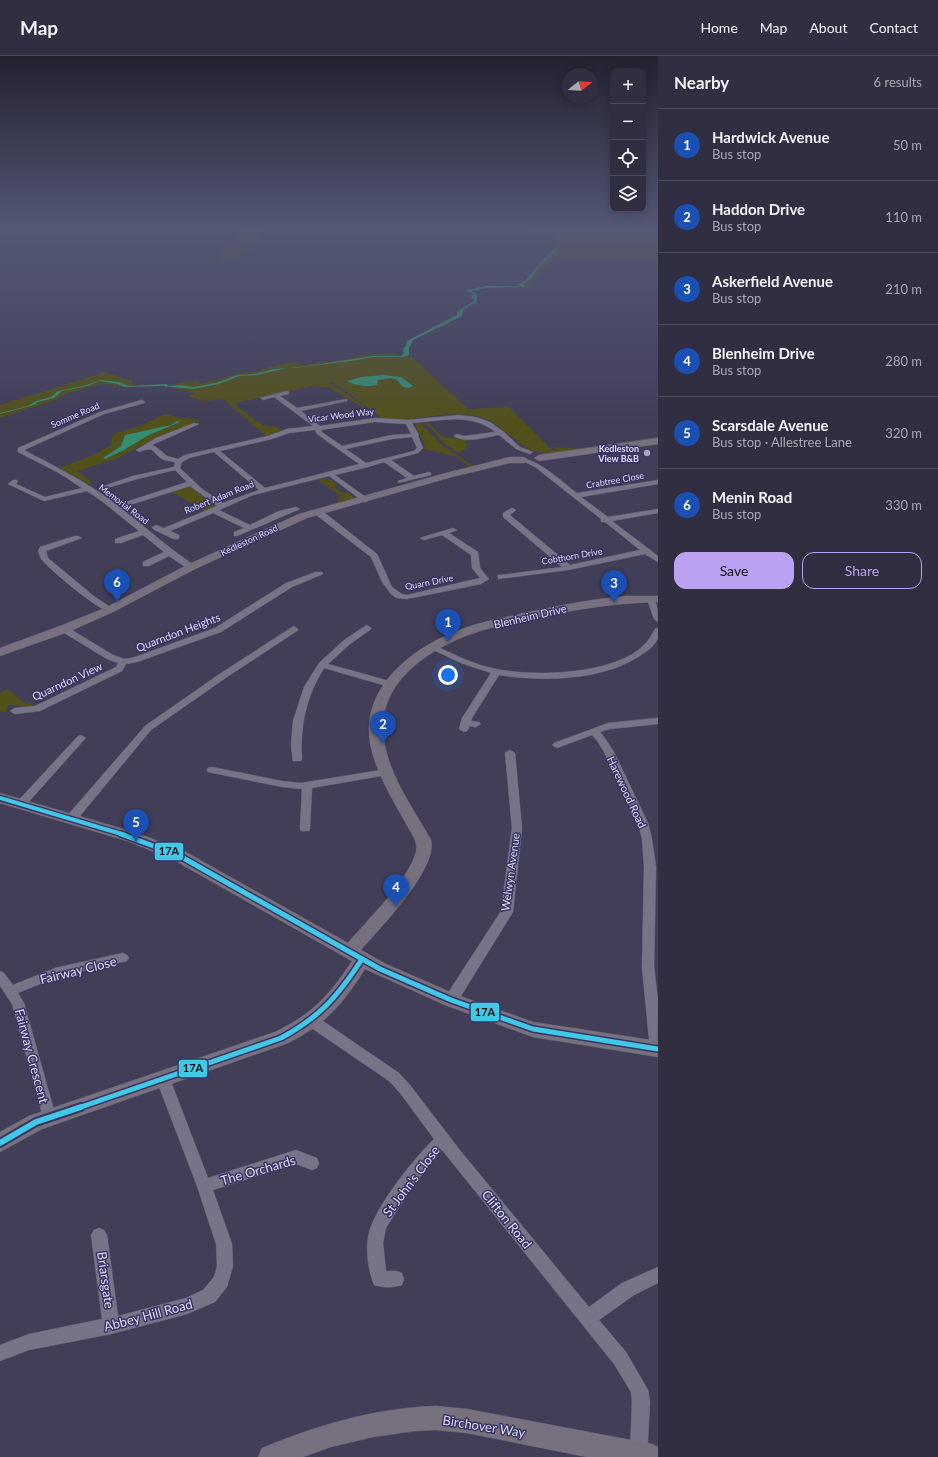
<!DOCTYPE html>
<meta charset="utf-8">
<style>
:root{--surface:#322e42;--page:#3d3a4d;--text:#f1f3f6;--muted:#a8a8b2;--line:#4d4a5b;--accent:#bca0f2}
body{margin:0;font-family:Lato,sans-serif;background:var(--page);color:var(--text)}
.controls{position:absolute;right:12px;top:12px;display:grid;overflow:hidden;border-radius:8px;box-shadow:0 2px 10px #0003}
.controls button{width:36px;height:36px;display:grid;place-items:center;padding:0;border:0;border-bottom:1px solid var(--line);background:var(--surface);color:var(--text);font:20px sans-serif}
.compass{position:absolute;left:562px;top:12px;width:36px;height:36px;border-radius:50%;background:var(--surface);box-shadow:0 2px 10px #0003;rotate:72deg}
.you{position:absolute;left:448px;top:619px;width:14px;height:14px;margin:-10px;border:3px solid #fff;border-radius:50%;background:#1a73e8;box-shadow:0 0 0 6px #1a73e833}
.badge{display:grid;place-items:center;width:26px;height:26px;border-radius:50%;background:var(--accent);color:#fff;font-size:13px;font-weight:700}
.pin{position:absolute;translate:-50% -33px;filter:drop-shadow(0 1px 2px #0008)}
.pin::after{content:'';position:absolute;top:21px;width:14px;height:12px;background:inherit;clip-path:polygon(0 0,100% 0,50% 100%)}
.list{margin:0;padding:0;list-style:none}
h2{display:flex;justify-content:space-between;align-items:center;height:52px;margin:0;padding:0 16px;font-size:17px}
h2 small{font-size:13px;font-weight:400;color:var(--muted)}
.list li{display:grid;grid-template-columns:26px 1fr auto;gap:12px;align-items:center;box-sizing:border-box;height:72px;padding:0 16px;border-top:1px solid var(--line)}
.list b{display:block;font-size:15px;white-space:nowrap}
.list p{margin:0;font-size:13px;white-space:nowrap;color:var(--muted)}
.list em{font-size:13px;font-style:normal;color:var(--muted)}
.actions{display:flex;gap:8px;padding:12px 16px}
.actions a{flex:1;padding:9px 0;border:1px solid var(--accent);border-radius:12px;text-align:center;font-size:14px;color:var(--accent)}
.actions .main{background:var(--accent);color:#111}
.icon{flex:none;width:22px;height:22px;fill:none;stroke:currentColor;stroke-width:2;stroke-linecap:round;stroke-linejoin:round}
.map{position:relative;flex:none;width:658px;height:1401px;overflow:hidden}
header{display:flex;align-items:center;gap:24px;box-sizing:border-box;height:56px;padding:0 20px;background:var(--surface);border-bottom:1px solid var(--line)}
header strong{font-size:19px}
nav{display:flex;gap:22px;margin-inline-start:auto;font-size:14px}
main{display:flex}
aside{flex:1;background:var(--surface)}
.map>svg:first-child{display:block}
.green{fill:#52501b;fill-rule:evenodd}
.water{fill:#338d73}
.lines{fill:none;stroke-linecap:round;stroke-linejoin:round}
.stream{stroke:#338d73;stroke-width:1}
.street-casing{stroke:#5d5b71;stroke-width:1}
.secondary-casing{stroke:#5d5b71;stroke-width:1}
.street{fill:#777488;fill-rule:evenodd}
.secondary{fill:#77717f;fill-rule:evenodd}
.bus-1-far2-casing{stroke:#3a3462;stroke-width:7}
.bus-1-far1-casing{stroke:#3a3462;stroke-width:8}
.bus-1-casing{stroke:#3a3462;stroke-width:10}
.bus-1-far2{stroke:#40c8e6;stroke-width:4}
.bus-1-far1{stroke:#40c8e6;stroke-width:5}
.bus-1{stroke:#40c8e6;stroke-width:6}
.poi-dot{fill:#a7a5c1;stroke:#3a3462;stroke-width:1.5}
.labels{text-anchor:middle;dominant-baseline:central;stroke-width:3;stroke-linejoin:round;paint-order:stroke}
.far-street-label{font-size:9px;fill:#dddcf9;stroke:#3a3462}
.far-poi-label{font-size:9px;font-weight:bold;fill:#dddcf9;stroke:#3a3462;text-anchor:end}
.street-label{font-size:11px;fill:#dddcf9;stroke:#3a3462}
.near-street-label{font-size:13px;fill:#dddcf9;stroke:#3a3462}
.line-badge{stroke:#3a3462;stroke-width:1.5}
.pale-badge-label{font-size:11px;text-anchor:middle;font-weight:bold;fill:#111}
</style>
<header>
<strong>Map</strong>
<nav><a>Home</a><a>Map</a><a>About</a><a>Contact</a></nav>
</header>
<main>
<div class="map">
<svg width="658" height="1401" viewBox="0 0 658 1401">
<rect width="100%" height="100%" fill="#423e58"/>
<path class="green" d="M 242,171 L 265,171 C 263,183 251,187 247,198 L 224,205 L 216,203 L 237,182 Z
M 493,171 L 658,171 L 658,205 L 579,203 L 548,207 L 528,232 L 523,233 L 520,231 L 525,231 L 526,229 L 523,228 L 529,225 L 543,207 L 558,193 L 554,190 L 555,187 L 553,182 L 555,179 Z
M 393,297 L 413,302 L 468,353 L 509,351 L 548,390 L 547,391 L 555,395 L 557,394 L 551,391 L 588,393 L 552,398 L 529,394 L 490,364 L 470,359 L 449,358 L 402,364 L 380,362 L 380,360 L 332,326 L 330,327 L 367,352 L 364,352 L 329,332 L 312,330 L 236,347 L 238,351 L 262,369 L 277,371 L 282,375 L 266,380 L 223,343 L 201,346 L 200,344 L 188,340 L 195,337 L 176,333 L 177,327 L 197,325 L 202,328 L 240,317 L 256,316 L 265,312 L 294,306 L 302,309 L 344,304 L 364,299 Z
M 105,316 L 132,325 L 133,331 L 101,328 L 65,338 L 56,344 L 0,362 L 0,349 Z
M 165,358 L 176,361 L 201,364 L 152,384 L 118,402 L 78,415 L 93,427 L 88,428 L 59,412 C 77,405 94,400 111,389 L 112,381 L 115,377 L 140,370 ZM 177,365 L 180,366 L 149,379 L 124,394 L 105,403 L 104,402 L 121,390 L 124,381 L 131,378 L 171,369 Z
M 424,365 L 427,365 L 441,380 L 467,384 L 469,385 L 465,386 L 467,389 L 465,394 L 458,397 L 445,388 Z
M 419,366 L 442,389 L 473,410 L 470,411 L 455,400 L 424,393 L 425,389 L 415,369 Z
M 324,422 L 329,423 L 338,429 L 334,431 L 343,437 L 348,436 L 354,441 L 352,444 L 341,447 L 337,443 L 341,440 L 317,424 Z
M 185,431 L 191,431 L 215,451 L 206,455 L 170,435 Z
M 8,633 L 26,648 L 30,647 L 35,651 L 23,653 L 21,650 L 8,649 L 6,657 L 0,655 L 0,637 Z"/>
<path class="water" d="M 556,191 L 558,193 C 554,198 548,202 544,207 C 537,214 532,224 523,228 L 525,231 L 486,232 L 471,235 L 477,238 L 477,246 L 463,254 L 462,260 L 413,284 L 409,292 L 409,299 L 404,301 L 373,301 L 358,304 L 295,312 L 287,312 L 257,319 L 239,320 L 219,328 L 193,333 L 161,330 L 124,331 L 118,328 L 99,325 L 88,330 L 62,335 L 54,342 L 38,346 L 34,349 L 0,358 L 0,357 L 28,350 L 36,345 L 51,341 L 58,335 L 87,329 L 100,324 L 120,326 L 128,330 L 167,328 L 168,330 L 180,329 L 193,331 L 216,327 L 237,319 L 255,318 L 274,313 L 301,311 L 373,300 L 401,300 L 404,297 L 403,292 L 406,290 L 407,285 L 457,259 L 457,256 L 474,245 L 474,243 L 471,242 L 473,238 L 465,234 L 486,230 L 520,230 L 518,229 L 525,225 L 541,206 Z
M 384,319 L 401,321 L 413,330 L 408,332 L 403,331 L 397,324 L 391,322 L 378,324 L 377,329 C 368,331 355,330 347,325 L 361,321 Z
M 177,365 L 180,366 L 149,379 L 124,394 L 105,403 L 103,402 L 121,390 L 125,379 L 171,369 Z"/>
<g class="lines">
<path class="stream" d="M 555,194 L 561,188 L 558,183 L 564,182 L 563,180 L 568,177 L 569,171"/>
<defs>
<path id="street" d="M 287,335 L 289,336 L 289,338 L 280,340 L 297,352 L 347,343 L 347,345 L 301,355 L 320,370 L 375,362 L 408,364 L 459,359 L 475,361 L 490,366 L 504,376 L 520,391 L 533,396 L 530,398 L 516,393 L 499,379 C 486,381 465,388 454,380 L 457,378 L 464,380 L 495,376 C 471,356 441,365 412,367 L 419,379 L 418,380 L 423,392 L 418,397 L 391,404 L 414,420 L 429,416 L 431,417 L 431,419 L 398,427 L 398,425 L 407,422 L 384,406 L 368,411 L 335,419 L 367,442 L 367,446 L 364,446 L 329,420 L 253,439 L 219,454 L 250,469 L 279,455 L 296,451 L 300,453 L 237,480 L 234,480 L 234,476 L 244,472 L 213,457 L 170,475 L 179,479 L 179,483 L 173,483 L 153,473 L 152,471 L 156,469 L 164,472 L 217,450 L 190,430 L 130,449 L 127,449 L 123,447 L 187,426 L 175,414 L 137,423 L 104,433 L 101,431 L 133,420 L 174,411 L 175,406 C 171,405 166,405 162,403 C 150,395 155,390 139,396 L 136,394 L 156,382 L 194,367 L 199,368 L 152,389 L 156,391 L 167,400 L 178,403 L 185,399 L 268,380 L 287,373 L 313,370 L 274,341 L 263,344 L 260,342 ZM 375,366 L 406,368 L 411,378 L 392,379 L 342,390 L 322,376 L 321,374 ZM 315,374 L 317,378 L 359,408 L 265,432 L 220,395 L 272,383 L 289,377 ZM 412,381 L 417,392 L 414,395 L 366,407 L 346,393 L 392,383 ZM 214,396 L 259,434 L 223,447 L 201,432 L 180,412 L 182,406 L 189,402 Z
M 142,344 L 145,346 L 144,347 L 104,358 L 24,394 C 52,409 83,424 109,443 C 138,464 164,489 194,509 L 194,513 L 188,513 L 169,500 L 149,510 L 143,510 L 143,506 L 164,496 L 143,479 L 121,487 L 115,487 L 115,483 L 139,475 L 103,446 L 87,435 L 44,445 L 8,428 L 13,424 L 17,424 L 18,425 L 16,428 L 45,441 L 82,432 L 59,417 L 18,396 L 18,392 L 100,356 Z
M 525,404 C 537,402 566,429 577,437 L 658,424 L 658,428 L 581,441 L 608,461 L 658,453 L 658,457 L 612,465 L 658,500 L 658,506 L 645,498 L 568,514 L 498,523 L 498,519 L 501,519 L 562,511 L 503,461 L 503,457 L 512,452 L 516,454 L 510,459 L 570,509 L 640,494 L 605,466 L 601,466 L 601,463 L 535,411 L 525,406 Z
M 315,454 L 321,454 L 377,498 L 392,531 L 402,538 L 407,539 L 480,522 L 472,512 L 471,499 L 442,479 L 424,484 L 420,482 L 453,472 L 457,474 L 449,477 L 478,496 L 480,512 L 489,523 L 481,528 L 407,543 L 396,542 L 391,538 L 382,526 L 371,501 L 315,458 Z
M 75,480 L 78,480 L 82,482 L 46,495 L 48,502 L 95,541 L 112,552 L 113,554 L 112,556 C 102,558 49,513 41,503 L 38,495 L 40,491 Z
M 316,516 L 322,516 L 323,518 L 292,531 L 221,576 L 137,606 L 126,608 L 122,615 L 40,655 L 15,658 L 10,655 L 15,652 L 35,650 L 116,611 L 118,607 L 107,603 L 61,575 L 60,573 L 61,571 L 67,571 L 113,599 L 124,603 L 132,602 L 215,572 L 286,527 Z
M 648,541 L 651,541 C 658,544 658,558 658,566 L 654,563 L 647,543 Z
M 367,569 L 371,572 L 370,574 L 350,588 L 328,608 L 393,626 L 395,628 L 390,631 L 324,612 C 306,641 300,670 302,703 L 301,705 L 293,705 L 291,690 L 293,665 L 304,631 L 319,607 L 344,584 Z
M 294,570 L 298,573 L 297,575 L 227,621 L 151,674 L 75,766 L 67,766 L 66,763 L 67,760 L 145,670 L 221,617 Z
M 658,572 C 658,575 658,579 658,582 C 656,588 649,594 644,597 C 606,625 543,626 499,619 L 472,662 L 471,665 L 479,666 L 481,668 L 476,671 L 470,670 L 467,675 L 464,676 L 459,673 L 462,662 L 491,617 L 461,607 L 429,592 L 430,590 L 436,590 C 455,599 475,609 496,613 C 534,621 616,619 645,588 C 649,584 652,578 655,573 Z
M 658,662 L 658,668 L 610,673 L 600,676 L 605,682 L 614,696 L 648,767 L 652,783 L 656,811 L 654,911 L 658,944 L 657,999 L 652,997 L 650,993 L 642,911 L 644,811 L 642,783 L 638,767 L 604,696 L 598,686 L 592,679 L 557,692 L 552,689 L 554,687 L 608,667 Z
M 81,679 L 86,682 L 84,684 L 25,750 L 17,750 L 16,748 L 17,746 L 78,680 Z
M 510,694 L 515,697 L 522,772 L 513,856 L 456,948 L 451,949 L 446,948 L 445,944 L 446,940 L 501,855 L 512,772 L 505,697 Z
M 212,711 L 282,725 L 301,727 L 387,713 L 392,716 L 387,719 L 312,732 L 310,772 L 309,775 L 301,775 L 300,772 L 302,733 L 282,731 L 208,716 L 207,714 L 208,712 Z
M 123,897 L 127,899 L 129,902 L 127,905 L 57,921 L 18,937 L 24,947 L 56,1061 L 54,1065 L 49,1067 L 44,1065 L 12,948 L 0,930 L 0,915 L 4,917 L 13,929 L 55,912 Z
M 312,960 L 317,961 L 399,1017 L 410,1029 L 459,1093 L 589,1251 L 622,1227 L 658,1211 L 658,1227 L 634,1239 L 599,1264 L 626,1296 L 648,1334 L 650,1346 L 647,1401 L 631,1401 L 630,1399 L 632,1346 L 631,1336 L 614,1308 L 442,1094 L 412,1131 L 386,1172 L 383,1187 L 386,1215 L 396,1215 L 402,1217 L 404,1223 L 402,1229 C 393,1232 383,1232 374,1229 C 368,1214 365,1192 369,1177 C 375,1151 415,1101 434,1083 L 400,1037 L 389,1025 L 307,969 L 306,965 L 307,961 Z
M 163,1017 L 168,1019 L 170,1023 L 208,1122 L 296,1094 L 317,1102 L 319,1107 L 317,1112 L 312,1114 L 296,1108 L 213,1134 L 232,1188 L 233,1210 L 227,1231 L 215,1246 L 187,1258 L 111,1278 L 29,1294 L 0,1305 L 0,1289 L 29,1278 L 102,1263 L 91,1179 L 94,1174 L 99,1172 L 104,1174 L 107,1179 L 118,1260 L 186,1242 L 203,1234 L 214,1221 L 217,1210 L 216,1188 L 197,1130 L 156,1023 L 158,1019 Z"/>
<path id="secondary" d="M 658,382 L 658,388 L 539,405 L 534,402 L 539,399 Z
M 510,401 L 524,401 L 529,404 L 524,407 L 510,407 L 452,421 L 307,462 L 195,513 L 113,556 L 68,576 L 0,600 L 0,592 L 60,570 L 105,552 L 187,509 L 299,458 L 446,417 Z
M 626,540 L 658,540 L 658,546 C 613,547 570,554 526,564 C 509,568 491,571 474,577 C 433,591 383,622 383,671 C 383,712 412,750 431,784 C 438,813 380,872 361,894 L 386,908 L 457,939 L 533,966 L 658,985 L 658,1001 L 533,981 L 445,949 L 365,913 C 342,949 326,968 288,987 L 42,1073 L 0,1096 L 0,1076 L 29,1060 L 275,976 C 312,958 329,940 352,905 L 172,803 L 127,785 L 0,747 L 0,737 L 137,777 L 184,795 L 348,887 C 368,863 408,825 416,796 C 417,792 416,788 415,784 C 398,751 367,708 369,670 C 372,620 423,586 465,572 C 484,565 505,562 524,557 C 558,550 592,543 626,540 Z
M 436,1350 L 467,1353 L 652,1388 L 658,1391 L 658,1401 L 587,1401 L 467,1377 L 436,1374 L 415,1375 L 373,1381 L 331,1391 L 303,1401 L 258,1401 L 262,1392 C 318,1369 375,1352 436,1350 Z"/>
</defs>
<use href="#street" class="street-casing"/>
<use href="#secondary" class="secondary-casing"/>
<use href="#street" class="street"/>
<use href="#secondary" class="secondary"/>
<defs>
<path id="bus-1-far2" d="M 0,742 L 125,779"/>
<path id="bus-1-far1" d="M 121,778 L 178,799 L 380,913 L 451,944 L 533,973 L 658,993
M 78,1052 L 281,982 C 320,961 338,940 362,903"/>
<path id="bus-1" d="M 0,1087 L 36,1066 L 81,1051"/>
</defs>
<use href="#bus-1-far2" class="bus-1-far2-casing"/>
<use href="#bus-1-far1" class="bus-1-far1-casing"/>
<use href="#bus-1" class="bus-1-casing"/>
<use href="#bus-1-far2" class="bus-1-far2"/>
<use href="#bus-1-far1" class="bus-1-far1"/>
<use href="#bus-1" class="bus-1"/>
</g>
<linearGradient id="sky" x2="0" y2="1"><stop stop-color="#242230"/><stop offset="0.47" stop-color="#545875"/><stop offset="1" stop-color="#545875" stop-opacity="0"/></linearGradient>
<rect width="658" height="367" fill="url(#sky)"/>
<circle class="poi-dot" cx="647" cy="397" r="4"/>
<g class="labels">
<g class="far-street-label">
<text transform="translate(75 359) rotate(-23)">Somme Road</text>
<text transform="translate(341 359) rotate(-7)">Vicar Wood Way</text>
<text transform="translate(615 424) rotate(-10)">Crabtree Close</text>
<text transform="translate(219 441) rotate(-22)">Robert Adam Road</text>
<text transform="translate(124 448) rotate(37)">Memorial Road</text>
<text transform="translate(249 484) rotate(-25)">Kedleston Road</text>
<text transform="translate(572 500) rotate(-10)">Cobthorn Drive</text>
<text transform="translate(429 526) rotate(-11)">Quarn Drive</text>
</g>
<g class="far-poi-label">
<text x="639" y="392">Kedleston<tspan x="639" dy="10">View B&amp;B</tspan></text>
</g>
<g class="street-label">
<text transform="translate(530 560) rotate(-13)">Blenheim Drive</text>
<text transform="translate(178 576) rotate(-21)">Quarndon Heights</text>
<text transform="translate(67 625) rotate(-25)">Quarndon View</text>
<text transform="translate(627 736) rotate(65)">Harewood Road</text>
<text transform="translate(510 816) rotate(-82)">Welwyn Avenue</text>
</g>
<g class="near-street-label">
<text transform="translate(78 914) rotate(-14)">Fairway Close</text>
<text transform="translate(32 1000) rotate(75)">Fairway Crescent</text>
<text transform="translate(258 1114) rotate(-16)">The Orchards</text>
<text transform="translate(411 1125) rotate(-53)">St John's Close</text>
<text transform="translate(507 1163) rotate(51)">Clifton Road</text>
<text transform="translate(106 1224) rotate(82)">Briarsgate</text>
<text transform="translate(148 1259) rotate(-15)">Abbey Hill Road</text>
<text transform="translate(484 1370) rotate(9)">Birchover Way</text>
</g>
</g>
<g class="line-badge">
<rect x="154" y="786" width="30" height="19" rx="4" fill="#40c8e6"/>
<rect x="470" y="946" width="30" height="20" rx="4" fill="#40c8e6"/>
<rect x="178" y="1003" width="30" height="19" rx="4" fill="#40c8e6"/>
</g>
<g class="pale-badge-label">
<text x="169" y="799">17A</text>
<text x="485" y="960">17A</text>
<text x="193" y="1016">17A</text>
</g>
</svg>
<div class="controls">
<button>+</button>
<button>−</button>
<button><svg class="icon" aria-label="locate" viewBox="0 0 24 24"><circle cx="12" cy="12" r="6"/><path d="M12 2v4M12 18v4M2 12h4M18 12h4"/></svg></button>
<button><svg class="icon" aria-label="layers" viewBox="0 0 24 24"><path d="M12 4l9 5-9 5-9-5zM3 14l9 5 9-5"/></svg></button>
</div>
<svg class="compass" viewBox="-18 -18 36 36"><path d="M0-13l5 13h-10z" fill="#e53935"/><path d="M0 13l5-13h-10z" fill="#a8a8b2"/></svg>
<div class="you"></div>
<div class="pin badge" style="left:448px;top:586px;background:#1a4fb4">1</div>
<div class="pin badge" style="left:383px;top:688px;background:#1a4fb4">2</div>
<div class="pin badge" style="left:614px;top:547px;background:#1a4fb4">3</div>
<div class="pin badge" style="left:396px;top:851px;background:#1a4fb4">4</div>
<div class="pin badge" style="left:136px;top:786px;background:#1a4fb4">5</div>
<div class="pin badge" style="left:117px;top:546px;background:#1a4fb4">6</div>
</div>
<aside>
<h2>Nearby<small>6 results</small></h2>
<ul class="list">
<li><span class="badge" style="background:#1a4fb4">1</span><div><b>Hardwick Avenue</b><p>Bus stop</p></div><em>50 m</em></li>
<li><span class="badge" style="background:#1a4fb4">2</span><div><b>Haddon Drive</b><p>Bus stop</p></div><em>110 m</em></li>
<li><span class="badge" style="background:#1a4fb4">3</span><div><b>Askerfield Avenue</b><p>Bus stop</p></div><em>210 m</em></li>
<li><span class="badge" style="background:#1a4fb4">4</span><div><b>Blenheim Drive</b><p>Bus stop</p></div><em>280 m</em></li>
<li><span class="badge" style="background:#1a4fb4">5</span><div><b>Scarsdale Avenue</b><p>Bus stop · Allestree Lane</p></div><em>320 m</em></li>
<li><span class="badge" style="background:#1a4fb4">6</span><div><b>Menin Road</b><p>Bus stop</p></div><em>330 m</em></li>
</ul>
<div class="actions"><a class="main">Save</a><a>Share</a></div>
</aside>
</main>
